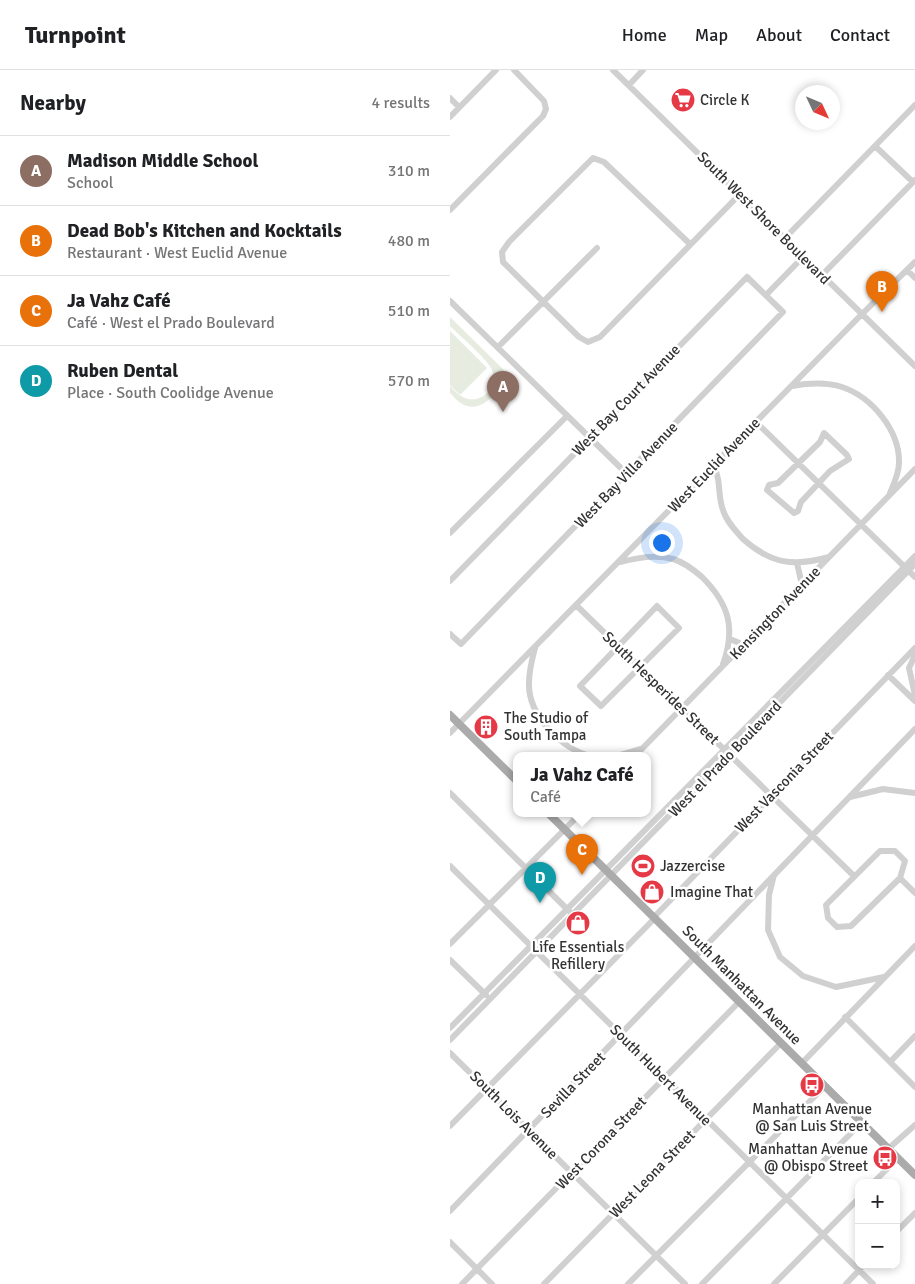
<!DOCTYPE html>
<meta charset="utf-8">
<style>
:root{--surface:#fff;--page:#f6f6f6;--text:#202124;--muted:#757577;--line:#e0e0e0;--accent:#e63946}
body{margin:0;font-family:Signika,sans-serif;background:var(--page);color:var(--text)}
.controls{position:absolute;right:15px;bottom:15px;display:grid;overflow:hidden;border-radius:10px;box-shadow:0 2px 8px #0003}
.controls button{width:45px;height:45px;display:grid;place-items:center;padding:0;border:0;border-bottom:1px solid var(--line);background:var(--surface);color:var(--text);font:25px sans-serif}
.compass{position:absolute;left:345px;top:15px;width:45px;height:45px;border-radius:50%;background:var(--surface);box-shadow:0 2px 8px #0003;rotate:134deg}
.you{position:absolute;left:211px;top:472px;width:18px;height:18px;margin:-12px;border:4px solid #fff;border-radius:50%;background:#1a73e8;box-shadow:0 0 0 8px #1a73e833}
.badge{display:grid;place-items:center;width:32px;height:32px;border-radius:50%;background:var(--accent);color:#fff;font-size:16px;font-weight:700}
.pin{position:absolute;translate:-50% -41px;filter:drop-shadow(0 1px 2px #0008)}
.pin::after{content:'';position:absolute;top:26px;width:18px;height:15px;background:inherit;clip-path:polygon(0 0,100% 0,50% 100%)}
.popup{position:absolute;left:63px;top:682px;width:138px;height:65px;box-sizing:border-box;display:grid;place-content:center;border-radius:10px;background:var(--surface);filter:drop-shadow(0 1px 4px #0005);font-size:16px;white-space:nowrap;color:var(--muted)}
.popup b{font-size:19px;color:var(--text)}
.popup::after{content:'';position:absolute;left:50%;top:100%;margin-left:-10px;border:10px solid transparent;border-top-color:var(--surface)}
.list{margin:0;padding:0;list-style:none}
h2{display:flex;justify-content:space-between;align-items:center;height:65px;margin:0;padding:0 20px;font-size:21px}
h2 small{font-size:16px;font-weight:400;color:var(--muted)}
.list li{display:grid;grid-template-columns:32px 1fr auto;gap:15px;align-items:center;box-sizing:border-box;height:70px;padding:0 20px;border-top:1px solid var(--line)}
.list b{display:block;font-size:19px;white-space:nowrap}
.list p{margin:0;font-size:16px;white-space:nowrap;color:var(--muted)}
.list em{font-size:16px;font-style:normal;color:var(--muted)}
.map{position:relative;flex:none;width:465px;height:1214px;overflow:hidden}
header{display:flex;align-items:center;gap:30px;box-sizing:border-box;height:70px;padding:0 25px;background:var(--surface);border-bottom:1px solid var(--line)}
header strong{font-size:24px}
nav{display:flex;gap:28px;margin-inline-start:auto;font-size:18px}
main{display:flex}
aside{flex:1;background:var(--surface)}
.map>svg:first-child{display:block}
.park{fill:#e6ecdf}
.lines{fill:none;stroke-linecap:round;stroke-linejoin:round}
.minor{stroke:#d0d0d0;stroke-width:6}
.major{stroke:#ababab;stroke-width:8}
.labels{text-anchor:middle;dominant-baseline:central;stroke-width:5;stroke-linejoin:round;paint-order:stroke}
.poi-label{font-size:15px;fill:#333;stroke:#fff;text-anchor:start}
.street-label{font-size:15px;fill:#333;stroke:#fff}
</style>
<header>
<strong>Turnpoint</strong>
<nav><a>Home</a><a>Map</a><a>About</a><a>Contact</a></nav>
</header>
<main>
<aside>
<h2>Nearby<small>4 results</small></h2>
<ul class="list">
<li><span class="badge" style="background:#8d6e63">A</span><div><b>Madison Middle School</b><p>School</p></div><em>310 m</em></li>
<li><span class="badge" style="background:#e8710a">B</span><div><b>Dead Bob's Kitchen and Kocktails</b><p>Restaurant · West Euclid Avenue</p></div><em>480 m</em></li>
<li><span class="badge" style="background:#e8710a">C</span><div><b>Ja Vahz Café</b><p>Café · West el Prado Boulevard</p></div><em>510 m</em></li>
<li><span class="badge" style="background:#0f9aa8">D</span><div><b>Ruben Dental</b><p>Place · South Coolidge Avenue</p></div><em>570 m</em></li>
</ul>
</aside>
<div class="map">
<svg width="465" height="1214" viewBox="0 0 465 1214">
<rect width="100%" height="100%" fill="#fff"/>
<path class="park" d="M 0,247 L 67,313 L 62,318 L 50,306 C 49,324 31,344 12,334 C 7,331 4,327 0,323 L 0,316 C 5,321 9,326 15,328 C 33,335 50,315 41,298 C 36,288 10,266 0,256 Z
M 0,261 L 37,298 L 10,325 L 0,315 Z"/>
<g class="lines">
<path class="minor" d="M 163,0 L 465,296
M 179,15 L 193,0
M 0,28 L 9,37
M 0,47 L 46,0
M 425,76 L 463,112
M 0,140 L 93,46 L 96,39 L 94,31 L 64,0
M 335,168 L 465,35
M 240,174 L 154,92 L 143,88 L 59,172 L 52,182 L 53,192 L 129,267 L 138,272 L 150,267 L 290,124
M 457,200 L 465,208
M 372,205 L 465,110
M 316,225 L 353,187
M 0,231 L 177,404
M 48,277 L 147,178
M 342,316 C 359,313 376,312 392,317 C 422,327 450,361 449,393 C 449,403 444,414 440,423
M 306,352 L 465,507
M 374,363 L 397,385 L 399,389 L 380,401 L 351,432 L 348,441 L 344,443 L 317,420 L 319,415 L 328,413 L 370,372 Z
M 264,394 C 265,399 267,404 268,409 C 270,420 269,430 273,440 C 276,451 286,461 293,469 C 321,494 344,497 379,487
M 0,463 L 117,346
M 170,492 C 187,488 205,484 223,489 C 233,492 244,500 252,507 C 279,534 286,558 273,594
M 347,493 L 352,515
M 0,511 L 297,207 L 333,242 L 11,574 L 0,564
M 126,535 L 404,806
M 207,536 L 229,558 L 151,636 L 130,616 Z
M 280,569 L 294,575
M 85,578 C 82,589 79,601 79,613 C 78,645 111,679 141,686
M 465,585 L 459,598 L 465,625
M 438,605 L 465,631
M 0,663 L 411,245 L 465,192
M 167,686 L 191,679
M 185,686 L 465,399
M 0,723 L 119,841
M 400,727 L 433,719 L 465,723
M 430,781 L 445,781 L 455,791 L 450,808 L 401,856 L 387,857 L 378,848 L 376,835 Z
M 0,796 L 423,1214
M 324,805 L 319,825 L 318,860 L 330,887 L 353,906 L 386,917 L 434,907
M 450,808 L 465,823
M 204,847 L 465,578
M 0,874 L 130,744
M 0,890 L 36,925
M 395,947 L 465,1017
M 0,958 L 465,486
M 0,970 L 465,494
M 0,983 L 235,1214
M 440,992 L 465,966
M 352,993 L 465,876
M 0,1056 L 205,848
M 438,1079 L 465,1055
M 423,1113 L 448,1088
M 0,1141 C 156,981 309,819 465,659
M 446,1162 L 465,1143
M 0,1172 L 42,1214
M 12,1214 L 289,932
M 94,1214 L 331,973
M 178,1214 L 375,1016
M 252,1214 L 412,1052
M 324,1214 L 409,1128
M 396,1214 L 414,1195"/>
<path class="major" d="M 0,645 L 67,711
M 99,744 L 465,1105"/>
</g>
<defs>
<symbol id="supermarket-disc" viewBox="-11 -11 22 22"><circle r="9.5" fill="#e63946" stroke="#fff"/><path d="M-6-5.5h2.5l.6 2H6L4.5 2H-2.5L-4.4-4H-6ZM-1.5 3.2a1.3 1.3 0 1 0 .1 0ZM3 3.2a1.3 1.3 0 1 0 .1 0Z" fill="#fff"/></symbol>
<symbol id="building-disc" viewBox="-11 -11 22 22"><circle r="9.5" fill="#e63946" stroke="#fff"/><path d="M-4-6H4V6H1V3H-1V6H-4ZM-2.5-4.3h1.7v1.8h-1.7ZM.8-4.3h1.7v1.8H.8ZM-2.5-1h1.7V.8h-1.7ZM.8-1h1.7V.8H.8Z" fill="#fff"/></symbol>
<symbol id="stadium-disc" viewBox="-11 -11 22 22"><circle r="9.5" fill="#e63946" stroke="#fff"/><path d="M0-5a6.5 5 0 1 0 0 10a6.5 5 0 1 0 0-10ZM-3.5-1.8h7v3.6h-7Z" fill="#fff"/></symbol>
<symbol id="shop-disc" viewBox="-11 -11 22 22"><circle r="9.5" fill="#e63946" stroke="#fff"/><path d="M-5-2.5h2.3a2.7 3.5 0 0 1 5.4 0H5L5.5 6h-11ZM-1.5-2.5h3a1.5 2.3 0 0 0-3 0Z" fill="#fff"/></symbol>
<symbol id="bus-disc" viewBox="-11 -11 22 22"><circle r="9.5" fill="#e63946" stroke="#fff"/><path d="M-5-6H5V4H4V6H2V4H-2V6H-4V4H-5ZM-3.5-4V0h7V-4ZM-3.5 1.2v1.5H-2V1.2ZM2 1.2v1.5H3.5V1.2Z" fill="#fff"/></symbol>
</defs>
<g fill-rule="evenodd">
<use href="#supermarket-disc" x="219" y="16" width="28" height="28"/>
<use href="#building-disc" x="22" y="643" width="28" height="28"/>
<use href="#stadium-disc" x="179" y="782" width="28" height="28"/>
<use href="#shop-disc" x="188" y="808" width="28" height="28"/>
<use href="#shop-disc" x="114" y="839" width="28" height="28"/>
<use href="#bus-disc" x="348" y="1001" width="28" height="28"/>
<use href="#bus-disc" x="421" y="1074" width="28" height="28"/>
</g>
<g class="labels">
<g class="poi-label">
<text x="250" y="30">Circle K</text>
<text x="54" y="648">The Studio of<tspan x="54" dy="17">South Tampa</tspan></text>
<text x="210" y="796">Jazzercise</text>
<text x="220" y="822">Imagine That</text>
<text x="128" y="877" text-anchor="middle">Life Essentials<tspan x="128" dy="17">Refillery</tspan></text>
<text x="362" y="1039" text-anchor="middle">Manhattan Avenue<tspan x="362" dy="17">@ San Luis Street</tspan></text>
<text x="418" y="1079" text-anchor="end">Manhattan Avenue<tspan x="418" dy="17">@ Obispo Street</tspan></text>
</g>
<g class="street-label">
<text transform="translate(314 148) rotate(45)">South West Shore Boulevard</text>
<text transform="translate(176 330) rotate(-46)">West Bay Court Avenue</text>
<text transform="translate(264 395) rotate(-46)">West Euclid Avenue</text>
<text transform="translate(176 405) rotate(-46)">West Bay Villa Avenue</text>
<text transform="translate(325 543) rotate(-46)">Kensington Avenue</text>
<text transform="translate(211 618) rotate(44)">South Hesperides Street</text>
<text transform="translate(275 689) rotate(-46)">West el Prado Boulevard</text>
<text transform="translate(334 712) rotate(-46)">West Vasconia Street</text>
<text transform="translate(292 915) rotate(45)">South Manhattan Avenue</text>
<text transform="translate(211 1005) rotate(45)">South Hubert Avenue</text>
<text transform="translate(123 1015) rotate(-46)">Sevilla Street</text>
<text transform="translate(64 1045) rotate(45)">South Lois Avenue</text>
<text transform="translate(151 1073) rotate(-46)">West Corona Street</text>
<text transform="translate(202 1104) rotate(-46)">West Leona Street</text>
</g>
</g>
</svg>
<div class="controls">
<button>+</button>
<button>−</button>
</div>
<svg class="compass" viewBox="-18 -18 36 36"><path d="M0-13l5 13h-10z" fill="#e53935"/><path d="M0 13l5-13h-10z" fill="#757577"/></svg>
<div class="you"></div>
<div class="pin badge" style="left:53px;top:342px;background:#8d6e63">A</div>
<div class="pin badge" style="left:432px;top:242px;background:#e8710a">B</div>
<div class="pin badge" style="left:132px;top:805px;background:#e8710a">C</div>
<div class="popup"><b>Ja Vahz Café</b>Café</div>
<div class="pin badge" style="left:90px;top:833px;background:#0f9aa8">D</div>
</div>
</main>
